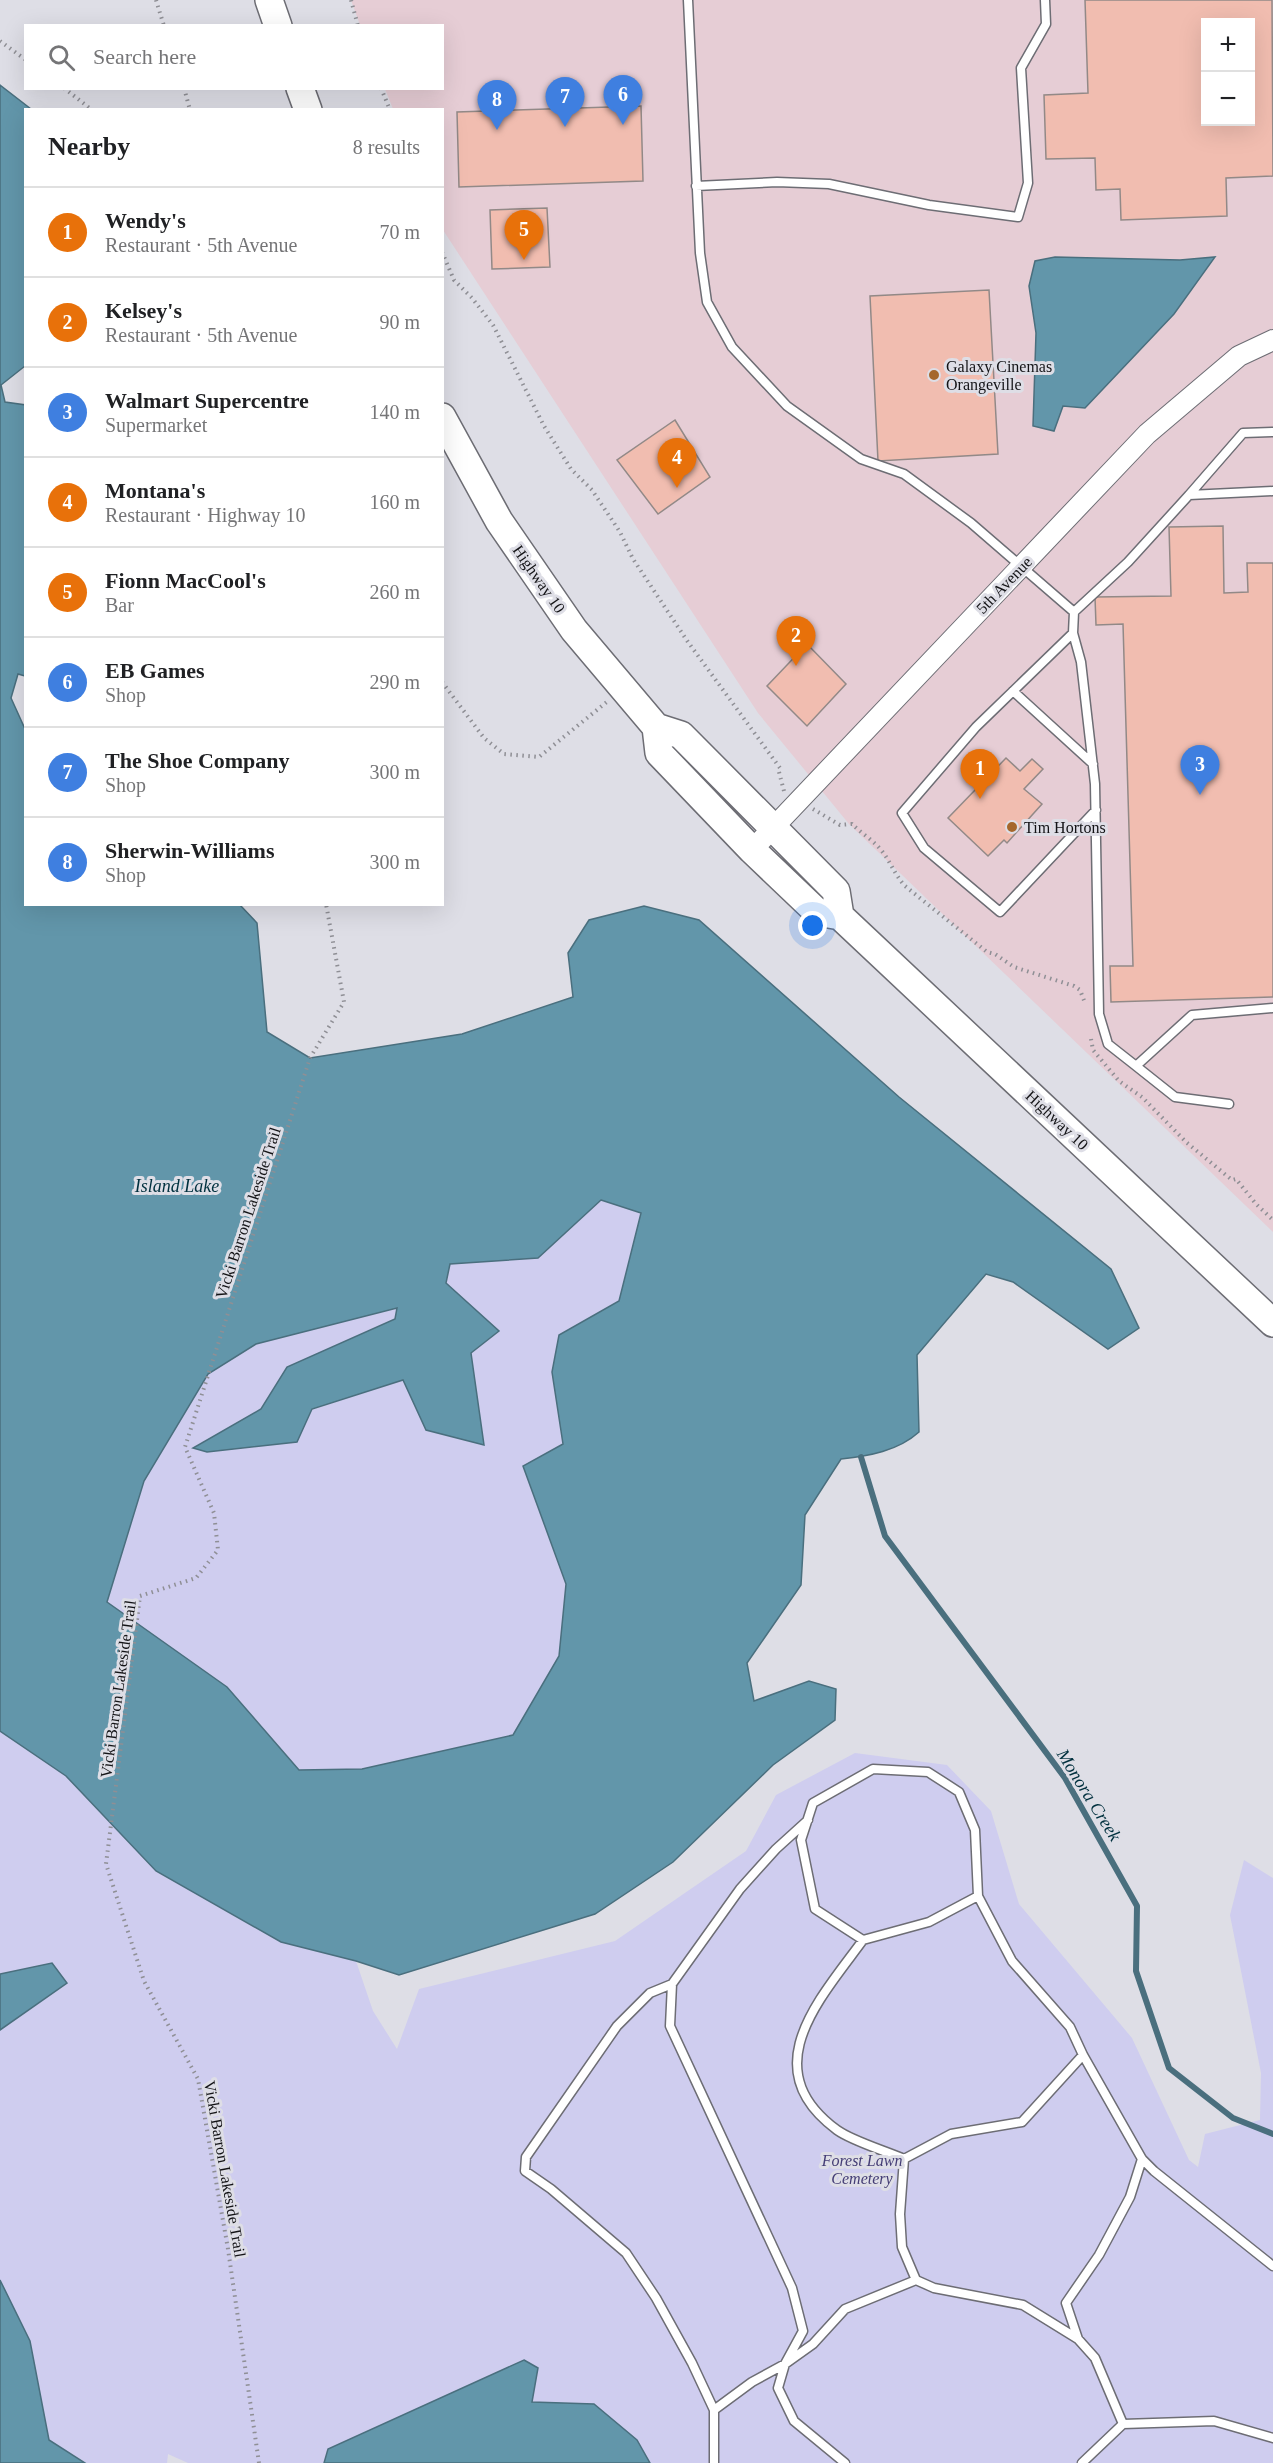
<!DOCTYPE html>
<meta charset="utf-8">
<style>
:root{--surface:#fff;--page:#f6f6f6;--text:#202124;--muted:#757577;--line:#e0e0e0;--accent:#a5672c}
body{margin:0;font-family:"Times New Roman",serif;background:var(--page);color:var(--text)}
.controls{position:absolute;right:18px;top:18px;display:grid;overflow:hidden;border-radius:0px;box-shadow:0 6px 24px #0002}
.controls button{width:54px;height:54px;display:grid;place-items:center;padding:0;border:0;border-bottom:2px solid var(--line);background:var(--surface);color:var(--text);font:30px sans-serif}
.you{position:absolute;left:813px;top:926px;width:21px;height:21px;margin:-15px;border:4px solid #fff;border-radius:50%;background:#1a73e8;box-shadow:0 0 0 9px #1a73e833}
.badge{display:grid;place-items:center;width:39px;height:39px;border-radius:50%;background:var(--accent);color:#fff;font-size:20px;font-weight:700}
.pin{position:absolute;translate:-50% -50px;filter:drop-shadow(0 2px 3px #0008)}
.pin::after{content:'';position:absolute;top:32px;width:21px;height:18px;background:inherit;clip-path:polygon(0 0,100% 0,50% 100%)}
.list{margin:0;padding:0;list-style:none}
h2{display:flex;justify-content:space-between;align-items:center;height:78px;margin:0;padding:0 24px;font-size:26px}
h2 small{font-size:20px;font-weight:400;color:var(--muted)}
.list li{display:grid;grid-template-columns:39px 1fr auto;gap:18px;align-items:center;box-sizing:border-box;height:90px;padding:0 24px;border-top:2px solid var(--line)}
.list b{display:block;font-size:22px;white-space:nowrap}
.list p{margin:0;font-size:20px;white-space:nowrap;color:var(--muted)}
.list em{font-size:20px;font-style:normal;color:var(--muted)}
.icon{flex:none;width:33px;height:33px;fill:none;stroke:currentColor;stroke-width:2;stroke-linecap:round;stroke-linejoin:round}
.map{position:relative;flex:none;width:1273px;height:2463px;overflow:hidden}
.search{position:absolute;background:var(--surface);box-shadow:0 6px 24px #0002;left:24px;top:24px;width:420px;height:66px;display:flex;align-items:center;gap:15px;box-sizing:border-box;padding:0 21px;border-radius:0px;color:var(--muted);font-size:22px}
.panel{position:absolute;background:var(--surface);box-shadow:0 6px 24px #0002;left:24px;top:108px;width:420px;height:798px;border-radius:0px}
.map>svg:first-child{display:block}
.commercial{fill:#e6cdd5;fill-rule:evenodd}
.green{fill:#cfcdef}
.water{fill:#6296aa;stroke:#4a6f7e;stroke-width:1.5;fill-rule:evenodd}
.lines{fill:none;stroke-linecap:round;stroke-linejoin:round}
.stream{stroke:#4a6f7e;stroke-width:6}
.building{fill:#f1bdb0;stroke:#928987;stroke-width:1.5;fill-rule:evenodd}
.service-casing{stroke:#6d6d74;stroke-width:11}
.tertiary-casing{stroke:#6d6d74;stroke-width:22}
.trunk-casing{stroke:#6d6d74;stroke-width:30}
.path{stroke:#8f8f95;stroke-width:4;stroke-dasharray:1.5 4.5;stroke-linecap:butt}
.service{stroke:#fff;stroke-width:8}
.tertiary{stroke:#fff;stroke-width:20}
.trunk{stroke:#fff;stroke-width:27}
.poi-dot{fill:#a5672c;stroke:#dedee6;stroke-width:2}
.labels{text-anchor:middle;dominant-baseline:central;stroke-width:6;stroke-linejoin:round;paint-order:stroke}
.poi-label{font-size:16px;fill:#131316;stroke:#dedee6;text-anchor:start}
.street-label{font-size:16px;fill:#131316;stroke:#dedee6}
.park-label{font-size:16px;font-style:italic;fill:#443d75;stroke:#dedee6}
.water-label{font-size:18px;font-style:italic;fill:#00303e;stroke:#dedee6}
</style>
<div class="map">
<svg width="1273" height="2463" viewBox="0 0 1273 2463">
<rect width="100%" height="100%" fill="#dedee6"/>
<path class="commercial" d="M 351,0 L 1273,0 L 1273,1232 L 849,824 L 758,713 L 443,230 L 442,110 L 393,109 L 385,89 L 442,88 L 442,26 L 360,25 ZM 1206,22 L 1250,22 L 1250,122 L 1206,122 Z"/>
<path class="green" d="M 601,1200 L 641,1213 L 619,1301 L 559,1335 L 552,1372 L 563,1444 L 523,1466 L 566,1584 L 559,1656 L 513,1735 L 362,1769 L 299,1770 L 227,1687 L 106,1602 L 144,1481 L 208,1374 L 256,1344 L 398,1308 L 395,1319 L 287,1367 L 261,1409 L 194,1448 L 403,1380 L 426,1430 L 484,1444 L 471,1353 L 499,1331 L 446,1283 L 450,1263 L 538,1258 Z
M 0,1731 L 66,1776 L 156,1871 L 281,1942 L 356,1961 L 373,2011 L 397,2049 L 419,1989 L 615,1941 L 746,1851 L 776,1795 L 855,1753 L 947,1765 L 991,1811 L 1019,1904 L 1132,2038 L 1189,2160 L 1198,2167 L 1205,2134 L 1260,2120 L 1261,2073 L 1230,1915 L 1244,1860 L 1273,1878 L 1273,2463 L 650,2463 L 637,2440 L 594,2404 L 532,2402 L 538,2368 L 328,2449 L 324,2463 L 188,2463 L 168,2454 L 167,2463 L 85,2463 L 49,2440 L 30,2342 L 0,2280 L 0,2030 L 66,1983 L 52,1963 L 0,1974 Z"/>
<path class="water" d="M 0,85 L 31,109 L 26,110 L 25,366 L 1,385 L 5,402 L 26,405 L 25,676 L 18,674 L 11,698 L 25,729 L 26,904 L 240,905 L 257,923 L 267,1032 L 310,1058 L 462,1034 L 573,997 L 568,953 L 589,920 L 644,906 L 699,920 L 899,1097 L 1111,1269 L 1139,1328 L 1108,1349 L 1013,1282 L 986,1274 L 917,1355 L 919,1432 C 898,1451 869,1456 841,1459 L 805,1515 L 801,1585 L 747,1663 L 754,1701 L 809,1681 L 836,1689 L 835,1720 L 773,1765 L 673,1862 L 595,1914 L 399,1975 L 356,1961 L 281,1942 L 156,1871 L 66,1776 L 0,1731 ZM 601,1200 L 641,1213 L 619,1301 L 559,1335 L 552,1372 L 563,1444 L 523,1466 L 566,1584 L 559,1656 L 513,1735 L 362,1769 L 299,1770 L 227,1687 L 107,1602 L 144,1481 L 208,1374 L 256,1344 L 397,1308 L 395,1319 L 287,1367 L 261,1409 L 193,1448 L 207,1452 L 297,1442 L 312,1409 L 403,1380 L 426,1430 L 484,1445 L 471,1353 L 499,1331 L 446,1283 L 450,1264 L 538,1258 Z
M 1055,257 L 1180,260 L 1215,257 L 1174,314 L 1085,408 L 1063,406 L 1054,431 L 1033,426 L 1036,333 L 1029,286 L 1035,261 Z
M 52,1963 L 67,1983 L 0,2030 L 0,1974 Z
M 0,2280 L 30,2341 L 49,2440 L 85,2463 L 0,2463 Z
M 524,2360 L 538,2368 L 532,2402 L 594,2404 L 637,2440 L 650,2463 L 324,2463 L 328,2449 Z"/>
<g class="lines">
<path class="stream" d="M 861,1457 L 885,1536 L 1065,1778 L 1137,1906 L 1136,1971 L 1169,2068 L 1233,2118 L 1273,2134"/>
</g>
<path class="building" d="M 1085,0 L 1272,0 L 1273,176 L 1226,178 L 1227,216 L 1121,220 L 1120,189 L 1096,190 L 1095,158 L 1046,159 L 1044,95 L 1088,93 ZM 1206,22 L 1250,22 L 1250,122 L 1206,122 Z
M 641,106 L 643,181 L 459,187 L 457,112 Z
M 547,208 L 550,267 L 492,269 L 490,210 Z
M 989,290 L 998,454 L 878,461 L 870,296 Z
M 675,420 L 710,477 L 658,514 L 617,460 Z
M 1223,526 L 1224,593 L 1248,592 L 1247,563 L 1273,563 L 1273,997 L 1111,1002 L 1110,966 L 1133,966 L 1123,624 L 1096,625 L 1095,597 L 1171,596 L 1169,527 Z
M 807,644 L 846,684 L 807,726 L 767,686 Z
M 1006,758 L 1020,771 L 1032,759 L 1043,769 L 1024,789 L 1042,804 L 1007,843 L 1004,840 L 988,856 L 948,818 Z"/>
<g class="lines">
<defs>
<path id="service" d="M 688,0 L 700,253 L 707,302 L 732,347 L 787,406 L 861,459 L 904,474 L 971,523 L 1074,612 L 1073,633 L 1081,662 L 1095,784 L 1099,1014 L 1108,1044 L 1136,1066 L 1192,1015 L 1273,1008
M 696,186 L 777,182 L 829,184 L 929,205 L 1018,217 L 1028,183 L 1021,68 L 1046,24 L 1045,0
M 1273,432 L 1243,433 L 1189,495 L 1273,491
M 1074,612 L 1128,562 L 1189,495
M 1073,633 L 976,727 L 902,813 L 924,848 L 1000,912 L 1096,810
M 1013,691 L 1093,764
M 1136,1066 L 1175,1097 L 1229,1104
M 808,1820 L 776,1849 L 740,1889 L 672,1984 L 670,2026 L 792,2288 L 803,2331 L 785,2364 L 778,2388 L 794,2421 L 845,2463
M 978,1896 L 929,1922 L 863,1940 L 815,1909 L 801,1840 L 813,1803 L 873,1769 L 928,1772 L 959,1792 L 975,1830 L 978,1896 L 1012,1961 L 1070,2027 L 1083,2055 L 1142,2159 L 1154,2171 L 1273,2266
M 863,1940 C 819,2000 754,2069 837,2130 C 852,2141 886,2151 904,2159 L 951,2134 L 1022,2122 L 1083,2055
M 672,1984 L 650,1993 L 617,2026 L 526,2157 L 525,2171 L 551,2189 L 626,2253 L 656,2298 L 692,2363 L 714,2410
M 916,2280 L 934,2288 L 1023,2305 L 1078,2339
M 1123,2424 L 1095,2358 L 1078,2339 L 1066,2303 L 1099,2255 L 1130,2197 L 1142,2159
M 714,2463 L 714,2410 L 752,2382 L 785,2364 L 813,2344 L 845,2309 L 916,2280 L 902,2247 L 900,2214 L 904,2159
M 1082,2463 L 1123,2424 L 1214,2421 L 1273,2438"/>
<path id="tertiary" d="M 752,850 L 1147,434 L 1239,356 L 1273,340"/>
<path id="trunk" d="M 269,0 L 278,26
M 300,88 L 308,110
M 442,417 L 499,521 L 574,630 L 656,727 L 681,735 L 836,891 L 840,916
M 656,727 L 659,753 L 752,850 L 817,912 L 840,916 L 1273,1323"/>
</defs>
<use href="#service" class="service-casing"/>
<use href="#tertiary" class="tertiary-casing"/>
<use href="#trunk" class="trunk-casing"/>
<path class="path" d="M 156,0 L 164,26
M 351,0 L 358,26
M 0,41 L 26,60
M 64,88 L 92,110
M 184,88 L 190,110
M 381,88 L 390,110
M 442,252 L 454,280 L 472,298 L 493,325 L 544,426 L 571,469 L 592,490 L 620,532 L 633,559 L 688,642 L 780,768 L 779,772 L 784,791
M 442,682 L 484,738 L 504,754 L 539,757 L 608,701
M 813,809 L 840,825 L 852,824 C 861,833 873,840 881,850 C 891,862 894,874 905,886 L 987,952 L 995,954 L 1014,967 L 1074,986 L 1080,990 L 1085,1003
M 1091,1039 L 1093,1050 L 1119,1081 L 1142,1097 L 1186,1142 L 1232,1180 L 1236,1179 L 1256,1204 L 1273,1220
M 259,2463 L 228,2249 L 198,2079 L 144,1981 L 106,1864 L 140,1596 L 196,1578 L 218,1550 L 214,1513 L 185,1447 L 310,1058 L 344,1002 L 326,904"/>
<use href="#service" class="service"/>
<use href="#tertiary" class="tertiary"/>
<use href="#trunk" class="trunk"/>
</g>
<g class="poi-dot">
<circle cx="934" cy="375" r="6"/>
<circle cx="1012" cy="827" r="6"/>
</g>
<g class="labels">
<g class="poi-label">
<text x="946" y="366">Galaxy Cinemas<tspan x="946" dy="18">Orangeville</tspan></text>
<text x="1024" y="827">Tim Hortons</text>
</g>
<g class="street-label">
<text transform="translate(539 579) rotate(55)">Highway 10</text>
<text transform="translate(1004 585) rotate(-46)">5th Avenue</text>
<text transform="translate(1057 1120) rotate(43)">Highway 10</text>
<text transform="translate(248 1213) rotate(-72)">Vicki Barron Lakeside Trail</text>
<text transform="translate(118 1689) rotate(-82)">Vicki Barron Lakeside Trail</text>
<text transform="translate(225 2169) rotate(80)">Vicki Barron Lakeside Trail</text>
</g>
<g class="park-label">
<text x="862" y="2160">Forest Lawn<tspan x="862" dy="18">Cemetery</tspan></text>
</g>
<g class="water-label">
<text x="177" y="1186">Island Lake</text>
<text transform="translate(1089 1795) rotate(58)">Monora Creek</text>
</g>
</g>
</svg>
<div class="controls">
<button>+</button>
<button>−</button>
</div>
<div class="you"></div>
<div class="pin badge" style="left:980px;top:799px;background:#e8710a">1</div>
<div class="pin badge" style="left:796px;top:666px;background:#e8710a">2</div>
<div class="pin badge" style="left:1200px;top:795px;background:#3f7fe0">3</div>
<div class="pin badge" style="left:677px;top:488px;background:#e8710a">4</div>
<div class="pin badge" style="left:524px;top:260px;background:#e8710a">5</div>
<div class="pin badge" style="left:623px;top:125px;background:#3f7fe0">6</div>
<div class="pin badge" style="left:565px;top:127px;background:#3f7fe0">7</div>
<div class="pin badge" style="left:497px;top:130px;background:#3f7fe0">8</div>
<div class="search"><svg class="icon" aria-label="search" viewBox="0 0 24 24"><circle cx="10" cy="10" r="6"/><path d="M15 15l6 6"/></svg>Search here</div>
<section class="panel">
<h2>Nearby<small>8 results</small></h2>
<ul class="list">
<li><span class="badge" style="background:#e8710a">1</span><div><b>Wendy's</b><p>Restaurant · 5th Avenue</p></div><em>70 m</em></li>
<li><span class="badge" style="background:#e8710a">2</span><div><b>Kelsey's</b><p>Restaurant · 5th Avenue</p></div><em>90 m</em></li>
<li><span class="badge" style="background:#3f7fe0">3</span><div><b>Walmart Supercentre</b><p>Supermarket</p></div><em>140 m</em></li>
<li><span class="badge" style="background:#e8710a">4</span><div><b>Montana's</b><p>Restaurant · Highway 10</p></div><em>160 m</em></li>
<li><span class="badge" style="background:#e8710a">5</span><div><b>Fionn MacCool's</b><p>Bar</p></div><em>260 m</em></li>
<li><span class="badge" style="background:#3f7fe0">6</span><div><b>EB Games</b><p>Shop</p></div><em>290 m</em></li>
<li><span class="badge" style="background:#3f7fe0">7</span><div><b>The Shoe Company</b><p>Shop</p></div><em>300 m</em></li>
<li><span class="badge" style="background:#3f7fe0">8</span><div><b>Sherwin-Williams</b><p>Shop</p></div><em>300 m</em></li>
</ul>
</section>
</div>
